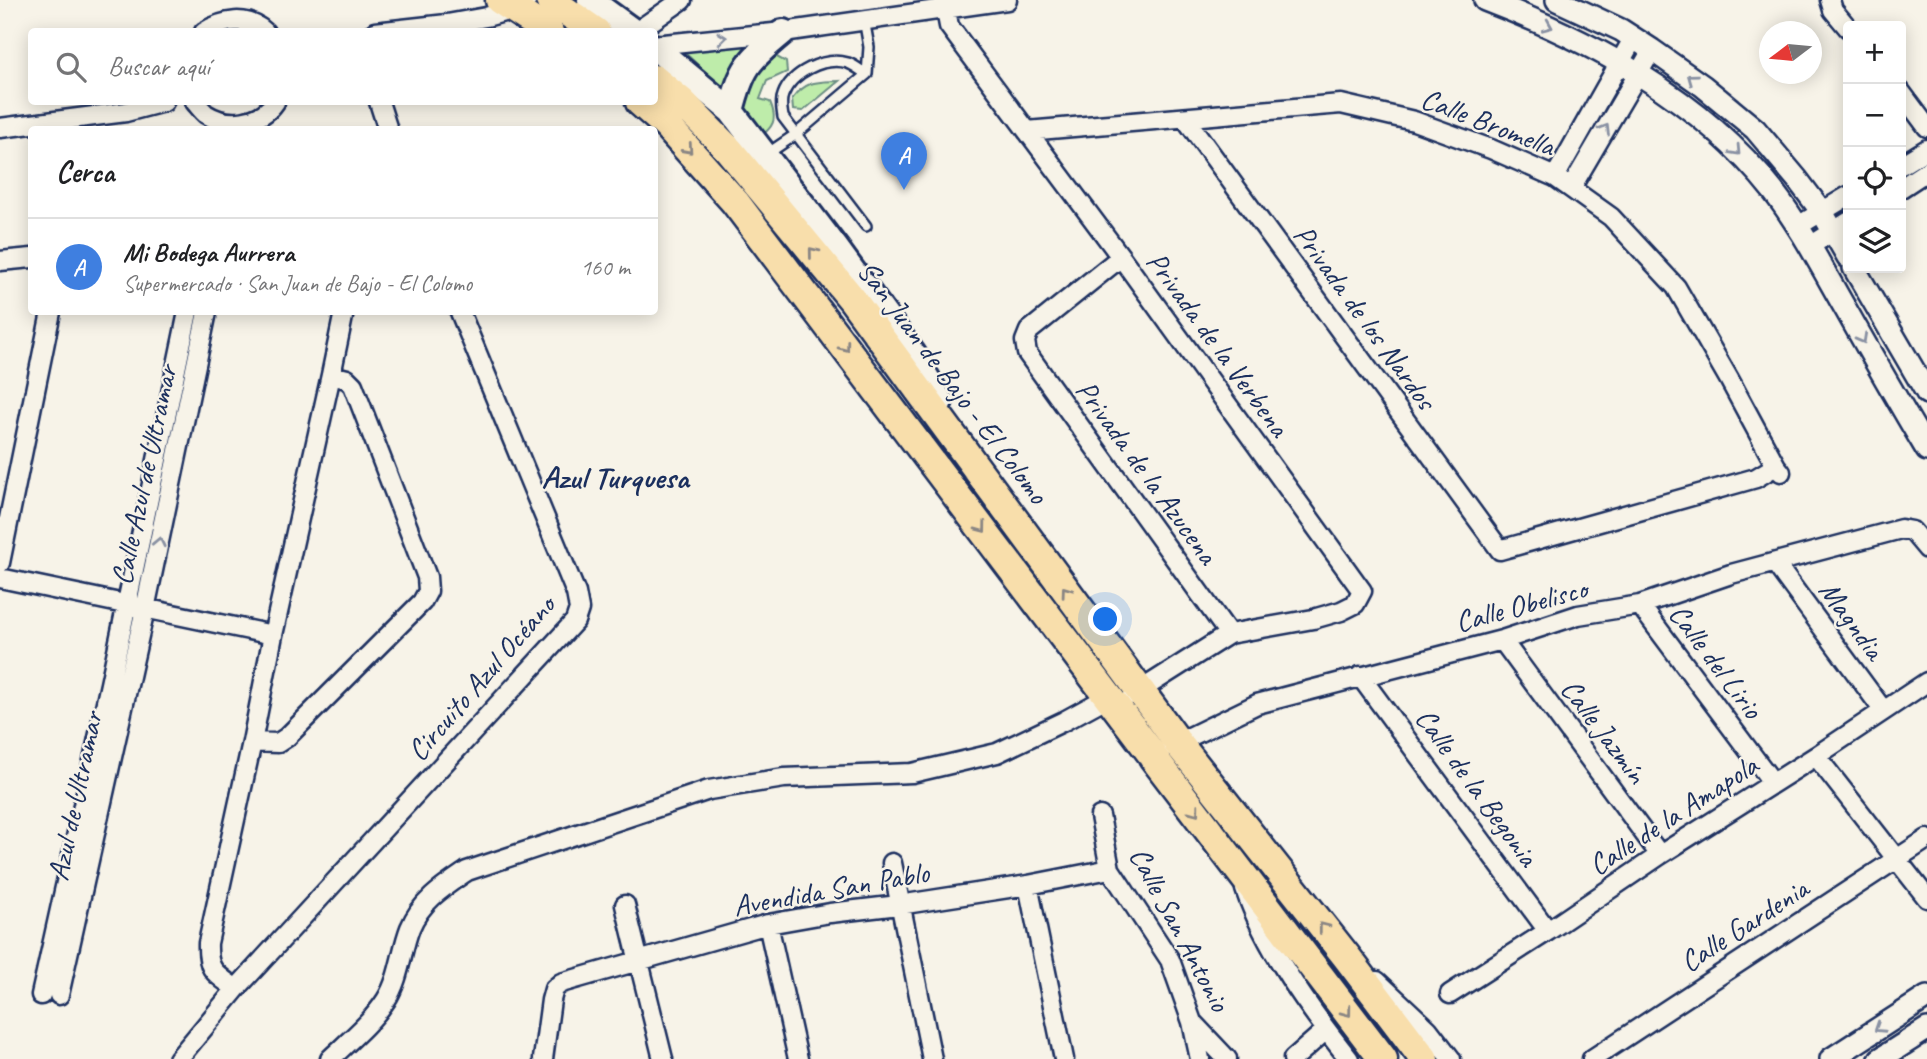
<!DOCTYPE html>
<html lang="es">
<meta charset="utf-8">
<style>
:root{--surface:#fff;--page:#f2f2f2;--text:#202124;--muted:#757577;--line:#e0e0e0;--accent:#1b2f5e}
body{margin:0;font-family:Caveat,sans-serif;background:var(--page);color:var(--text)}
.controls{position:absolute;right:21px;top:21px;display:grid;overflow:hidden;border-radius:7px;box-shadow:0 4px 18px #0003}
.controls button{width:63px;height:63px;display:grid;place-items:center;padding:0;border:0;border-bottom:2px solid var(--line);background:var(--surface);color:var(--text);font:35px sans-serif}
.compass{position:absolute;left:1759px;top:21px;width:63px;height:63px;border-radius:50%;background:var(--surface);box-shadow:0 4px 18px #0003;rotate:254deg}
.you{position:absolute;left:1106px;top:620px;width:24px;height:24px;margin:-18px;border:5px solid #fff;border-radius:50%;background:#1a73e8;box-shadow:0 0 0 10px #1a73e833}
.badge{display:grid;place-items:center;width:46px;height:46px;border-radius:50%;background:var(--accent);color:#fff;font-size:23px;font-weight:700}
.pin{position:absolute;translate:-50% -58px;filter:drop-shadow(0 2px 4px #0008)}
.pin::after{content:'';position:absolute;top:37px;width:24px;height:21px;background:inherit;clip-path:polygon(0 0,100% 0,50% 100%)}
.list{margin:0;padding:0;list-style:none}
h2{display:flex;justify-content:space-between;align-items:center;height:91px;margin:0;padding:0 28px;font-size:30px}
h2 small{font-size:23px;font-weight:400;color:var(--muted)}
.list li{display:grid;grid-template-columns:46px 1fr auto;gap:21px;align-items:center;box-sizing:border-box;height:98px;padding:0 28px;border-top:2px solid var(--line)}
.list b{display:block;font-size:26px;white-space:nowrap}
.list p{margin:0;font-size:23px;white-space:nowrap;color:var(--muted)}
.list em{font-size:23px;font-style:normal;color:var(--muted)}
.icon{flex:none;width:38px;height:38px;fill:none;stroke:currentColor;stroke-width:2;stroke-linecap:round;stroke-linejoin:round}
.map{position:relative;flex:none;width:1927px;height:1059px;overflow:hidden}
.search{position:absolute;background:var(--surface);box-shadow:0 4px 18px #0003;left:28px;top:28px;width:630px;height:77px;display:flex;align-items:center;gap:18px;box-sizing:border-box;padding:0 24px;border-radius:7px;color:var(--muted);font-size:26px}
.panel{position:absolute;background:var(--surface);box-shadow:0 4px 18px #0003;left:28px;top:126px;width:630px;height:189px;border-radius:7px}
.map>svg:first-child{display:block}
.green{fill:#beecaa;stroke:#6c8e84;stroke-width:2}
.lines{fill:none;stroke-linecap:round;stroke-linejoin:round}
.service-casing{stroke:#1b2f5e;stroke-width:14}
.minor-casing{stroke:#1b2f5e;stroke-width:23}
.tertiary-casing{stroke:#1b2f5e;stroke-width:26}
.secondary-casing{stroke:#1b2f5e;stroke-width:30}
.primary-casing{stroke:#1b2f5e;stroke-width:33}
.service{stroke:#f7f3e8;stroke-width:9}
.minor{stroke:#f7f3e8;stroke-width:18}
.tertiary{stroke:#f7f3e8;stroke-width:21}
.secondary{stroke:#f7f3e8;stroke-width:24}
.primary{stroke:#f8deab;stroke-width:28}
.oneway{stroke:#8991a3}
.oneway2{stroke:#8a8684}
.labels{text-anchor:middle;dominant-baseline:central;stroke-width:5;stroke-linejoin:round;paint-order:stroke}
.street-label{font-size:30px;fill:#1b2f5e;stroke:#f7f3e8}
.neighbourhood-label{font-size:32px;font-weight:bold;fill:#1b2f5e;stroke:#f7f3e8}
</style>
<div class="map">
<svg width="1927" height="1059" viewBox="0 0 1927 1059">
<rect width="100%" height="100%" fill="#f7f3e8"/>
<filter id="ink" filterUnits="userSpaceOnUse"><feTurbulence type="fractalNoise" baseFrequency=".0143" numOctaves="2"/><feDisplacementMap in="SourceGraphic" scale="14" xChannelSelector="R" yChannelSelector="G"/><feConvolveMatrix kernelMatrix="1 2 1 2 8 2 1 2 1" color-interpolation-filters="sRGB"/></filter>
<g filter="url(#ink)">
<path class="green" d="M 762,37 L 728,93 L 683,51 Z
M 775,56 L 786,62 L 787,72 L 767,81 L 760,99 L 770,102 C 778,120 773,127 759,138 L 738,113 L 754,69 Z
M 839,81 L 803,111 L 793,110 L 792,99 C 807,80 816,82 839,81 Z"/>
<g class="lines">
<defs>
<path id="service" d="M 767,154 L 795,135 L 867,74 L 869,47 L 864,19
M 866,226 L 783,117 C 782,110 780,102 783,95 C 791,73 824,56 848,63 C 854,65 861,71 867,74"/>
<path id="minor" d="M 944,0 L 949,26 L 1121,257 L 1362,591 L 1355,604 L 1341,611 L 1313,619 L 1229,634 L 1133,695
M 1830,0 L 1833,10 L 1848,28
M 204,32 C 223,20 247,15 265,32
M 375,32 L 447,24 L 486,17 L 514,9 L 527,0
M 636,32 L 682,0
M 654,45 L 783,32 L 1007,0
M 1901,92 L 1927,127
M 195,102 C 198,105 202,111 206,114 C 228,128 260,124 275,102
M 379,102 L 388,130
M 1185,118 L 1500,550 L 1756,478 L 1776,466
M 0,128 L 126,112 L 164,102
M 1027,131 L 1341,104 L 1414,121 L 1491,149 L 1555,177 L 1611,217 L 1676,287 L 1729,379 L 1776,466 L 1781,472
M 1901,165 L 1927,149
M 1555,177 L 1633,39
M 1571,188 L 1652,50
M 1901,188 L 1927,171
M 1798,226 L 1848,196
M 1810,246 L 1848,222
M 1121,257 L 1029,331 L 1025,341 L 1027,353 L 1229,634
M 0,261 L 32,258
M 0,563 L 51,312
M 1775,563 L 1883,710
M 0,578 L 273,635
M 1640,605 L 1773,783
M 1502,640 L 1660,855
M 1360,676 L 1548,931
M 252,742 L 278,743 L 287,737 L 422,602 L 428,591 L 427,577 L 353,385 L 347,379 L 331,375
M 1171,746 L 1257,704 L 1502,640 L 1578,615 L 1640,605 L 1731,574 L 1901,529 L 1912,531 L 1927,549
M 1816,756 L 1927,898
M 1100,816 L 1110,869 L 1170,960 L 1192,1022 L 1227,1059
M 892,863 L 932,1059
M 1028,885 L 1064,1059
M 1245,889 C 1265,948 1310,1010 1349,1059
M 625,905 L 663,1059
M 768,924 L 798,1059
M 1377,981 L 1428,1029 L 1451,1059
M 236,989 C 215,973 207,971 208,943 L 252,742 L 273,635 L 331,375 L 344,312
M 1450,994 L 1548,931 L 1660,855 L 1816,756 L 1927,682
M 41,995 L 110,684 L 188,312
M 59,995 L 145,609 L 207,312
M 1192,1022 L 1200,1059
M 178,1059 L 236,989 L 575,621 L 579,609 L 576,593 L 460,312
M 330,1059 C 349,1041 372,1022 386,1000 C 400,978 401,951 410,928 C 421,901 445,886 467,871 L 709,790 L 784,778 L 912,773 L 997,753 L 1064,721 L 1108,697
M 543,1059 L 551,1000 L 554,989 L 561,983 L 768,924 L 830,913 L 899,905 L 1028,885 L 1110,869
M 1293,1059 L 1326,1030
M 1592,1059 L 1927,839"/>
<path id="tertiary" d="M 1485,0 C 1592,41 1700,98 1773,191 C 1801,227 1822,268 1845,308 C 1872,356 1899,403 1927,450
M 1557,0 L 1621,30 L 1652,50 L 1703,86 L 1755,129 L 1797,179 L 1822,212 L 1848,257
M 1854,268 L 1927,393
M 1831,1059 L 1927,997
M 1880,1059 L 1927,1029"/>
<path id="secondary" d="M 590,0 L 634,32
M 654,47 L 731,111 L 836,248 L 913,354 L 940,401
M 731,111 C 742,67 748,61 783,32"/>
<path id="primary" d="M 500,0 L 549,32
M 550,0 L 596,32
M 654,79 L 682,102 L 729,150 L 852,299 L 1174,737
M 640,102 L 666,125 L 735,202 L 1151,753
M 1177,742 L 1346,956 L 1424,1059
M 1153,757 L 1383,1059"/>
</defs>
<use href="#service" class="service-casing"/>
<use href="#minor" class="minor-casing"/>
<use href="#tertiary" class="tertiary-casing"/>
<use href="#secondary" class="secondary-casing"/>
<use href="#primary" class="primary-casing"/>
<use href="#service" class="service"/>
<use href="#minor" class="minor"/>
<use href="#tertiary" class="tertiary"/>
<use href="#secondary" class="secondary"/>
<use href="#primary" class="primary"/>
</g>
<defs><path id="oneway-chevron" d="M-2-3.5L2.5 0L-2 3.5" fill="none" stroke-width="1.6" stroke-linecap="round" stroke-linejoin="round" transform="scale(1.75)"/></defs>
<g class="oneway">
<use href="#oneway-chevron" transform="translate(1548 26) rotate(23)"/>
<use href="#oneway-chevron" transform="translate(722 38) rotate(-6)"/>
<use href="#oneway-chevron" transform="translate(1692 78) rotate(-144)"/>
<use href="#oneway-chevron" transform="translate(1605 129) rotate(-59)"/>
<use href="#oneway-chevron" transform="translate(1736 151) rotate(47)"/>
<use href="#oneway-chevron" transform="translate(1862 339) rotate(61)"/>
<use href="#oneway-chevron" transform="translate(159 542) rotate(-78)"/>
<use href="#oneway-chevron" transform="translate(1879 1028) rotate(147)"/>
</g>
<g class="oneway2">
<use href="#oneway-chevron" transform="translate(688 149) rotate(48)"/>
<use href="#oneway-chevron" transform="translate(813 252) rotate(-129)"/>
<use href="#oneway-chevron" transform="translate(845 347) rotate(53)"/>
<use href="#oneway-chevron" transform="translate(982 528) rotate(53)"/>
<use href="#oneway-chevron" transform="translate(1066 591) rotate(-126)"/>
<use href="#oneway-chevron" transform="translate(1195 811) rotate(53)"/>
<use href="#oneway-chevron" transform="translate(1323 927) rotate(-128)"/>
<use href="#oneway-chevron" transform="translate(1347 1012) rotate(53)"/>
</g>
</g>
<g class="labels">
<g class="street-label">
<text transform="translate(1488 122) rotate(21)">Calle Bromella</text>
<text transform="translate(1365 317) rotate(54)">Privada de los Nardos</text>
<text transform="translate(1218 344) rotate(54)">Privada de la Verbena</text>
<text transform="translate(953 382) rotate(53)">San Juan de Bajo - El Colomo</text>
<text transform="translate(1147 472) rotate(54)">Privada de la Azucena</text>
<text transform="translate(144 475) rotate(-78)">Calle Azul de Ultramar</text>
<text transform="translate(1521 605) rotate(-15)">Calle Obelisco</text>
<text transform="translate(1852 620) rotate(54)">Magndia</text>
<text transform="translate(1716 661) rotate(53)">Calle del Lirio</text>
<text transform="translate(481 678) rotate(-49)">Circuito Azul Océano</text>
<text transform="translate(1604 731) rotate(53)">Calle Jazmín</text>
<text transform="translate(1477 787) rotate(54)">Calle de la Begonia</text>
<text transform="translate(75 796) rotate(-78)">Azul de Ultramar</text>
<text transform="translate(1673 815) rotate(-33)">Calle de la Amapola</text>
<text transform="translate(831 889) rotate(-10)">Avendida San Pablo</text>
<text transform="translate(1744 925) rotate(-33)">Calle Gardenia</text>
<text transform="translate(1180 929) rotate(62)">Calle San Antonio</text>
</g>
<g class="neighbourhood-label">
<text x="615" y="477">Azul Turquesa</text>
</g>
</g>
</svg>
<div class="controls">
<button>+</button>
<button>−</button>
<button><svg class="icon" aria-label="locate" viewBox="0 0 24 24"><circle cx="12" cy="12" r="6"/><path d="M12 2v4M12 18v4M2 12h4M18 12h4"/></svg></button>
<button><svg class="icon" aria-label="layers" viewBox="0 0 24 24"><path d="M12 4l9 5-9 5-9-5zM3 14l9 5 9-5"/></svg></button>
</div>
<svg class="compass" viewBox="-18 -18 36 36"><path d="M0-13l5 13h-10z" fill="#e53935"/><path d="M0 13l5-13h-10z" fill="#757577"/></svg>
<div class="you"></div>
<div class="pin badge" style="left:904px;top:190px;background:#3f7fe0">A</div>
<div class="search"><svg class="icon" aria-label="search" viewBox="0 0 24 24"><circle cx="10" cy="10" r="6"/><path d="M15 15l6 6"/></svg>Buscar aquí</div>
<section class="panel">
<h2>Cerca<small></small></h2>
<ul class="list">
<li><span class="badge" style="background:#3f7fe0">A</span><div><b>Mi Bodega Aurrera</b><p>Supermercado · San Juan de Bajo - El Colomo</p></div><em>160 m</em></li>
</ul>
</section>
</div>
